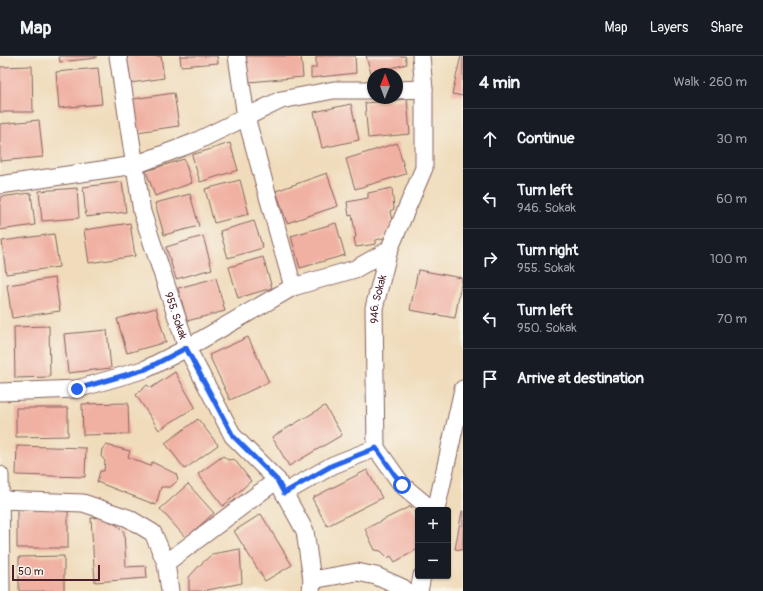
<!DOCTYPE html>
<meta charset="utf-8">
<style>
:root{--surface:#171b24;--page:#242831;--text:#f1f3f6;--muted:#9ea1a6;--line:#363941}
body{margin:0;font-family:Pangolin,sans-serif;background:var(--page);color:var(--text)}
.controls{position:absolute;right:12px;bottom:12px;display:grid;overflow:hidden;border-radius:4px;box-shadow:0 1px 3px #0004}
.controls button{width:36px;height:36px;display:grid;place-items:center;padding:0;border:0;border-bottom:1px solid var(--line);background:var(--surface);color:var(--text);font:20px sans-serif}
.compass{position:absolute;left:367px;top:12px;width:36px;height:36px;border-radius:50%;background:var(--surface);box-shadow:0 1px 3px #0004;rotate:1deg}
.scale{position:absolute;left:12px;bottom:10px;width:88px;box-sizing:border-box;padding-left:4px;border:2px solid #4a1f2b;border-top:0;font-size:11px;line-height:14px;white-space:nowrap;color:#4a1f2b;-webkit-text-stroke:3px #f7f3e8;paint-order:stroke}
.stop{position:absolute;width:12px;height:12px;margin:-9px;border:3px solid #2563eb;border-radius:50%;background:#fff}
.stop.end{background:#2563eb;border-color:#fff;box-shadow:0 1px 4px #0008}
.list{margin:0;padding:0;list-style:none}
h2{display:flex;justify-content:space-between;align-items:center;height:52px;margin:0;padding:0 16px;font-size:17px}
h2 small{font-size:13px;font-weight:400;color:var(--muted)}
.list li{display:grid;grid-template-columns:26px 1fr auto;gap:12px;align-items:center;box-sizing:border-box;height:60px;padding:0 16px;border-top:1px solid var(--line)}
.list b{display:block;font-size:15px;white-space:nowrap}
.list p{margin:0;font-size:13px;white-space:nowrap;color:var(--muted)}
.list em{font-size:13px;font-style:normal;color:var(--muted)}
.icon{flex:none;width:22px;height:22px;fill:none;stroke:currentColor;stroke-width:2;stroke-linecap:round;stroke-linejoin:round}
.map{position:relative;flex:none;width:463px;height:535px;overflow:hidden}
header{display:flex;align-items:center;gap:24px;box-sizing:border-box;height:56px;padding:0 20px;background:var(--surface);border-bottom:1px solid var(--line)}
header strong{font-size:19px}
nav{display:flex;gap:22px;margin-inline-start:auto;font-size:14px}
main{display:flex}
aside{flex:1;background:var(--surface)}
.map>svg:first-child{display:block}
.building{fill:#f0b1a3}
.lines{fill:none;stroke-linecap:round;stroke-linejoin:round}
.minor-casing{stroke:#84615d;stroke-width:19}
.minor{stroke:#fff;stroke-width:17}
.route{stroke:#2563eb;stroke-width:5}
.labels{text-anchor:middle;dominant-baseline:central;stroke-width:3;stroke-linejoin:round;paint-order:stroke}
.street-label{font-size:11px;fill:#4a1f2b;stroke:#f7f3e8}
</style>
<header>
<strong>Map</strong>
<nav><a>Map</a><a>Layers</a><a>Share</a></nav>
</header>
<main>
<div class="map">
<svg width="463" height="535" viewBox="0 0 463 535">
<rect width="100%" height="100%" fill="#f7f3e8"/>
<filter id="ink" filterUnits="userSpaceOnUse"><feTurbulence type="fractalNoise" baseFrequency=".025" numOctaves="2"/><feDisplacementMap in="SourceGraphic" scale="8" xChannelSelector="R" yChannelSelector="G"/><feConvolveMatrix kernelMatrix="1 2 1 2 8 2 1 2 1" color-interpolation-filters="sRGB"/></filter>
<filter id="wash" filterUnits="userSpaceOnUse"><feTurbulence type="fractalNoise" baseFrequency=".012" numOctaves="4" result="noise"/><feDisplacementMap in="SourceGraphic" scale="16" xChannelSelector="R" yChannelSelector="G"/><feGaussianBlur stdDeviation="0.9" result="paint"/><feColorMatrix in="noise" values="0 0 0 0 0 0 0 0 0 0 0 0 0 0 0 0 0 1.4 0 .05"/><feComposite in="paint" operator="in"/></filter>
<g filter="url(#wash)">
<rect width="100%" height="100%" fill="#f0dcbb"/>
<g id="blocks">
<path class="building" d="M 59,0 L 96,0 L 96,2 L 60,6 Z
M 127,0 L 161,0 L 164,22 L 131,27 Z
M 180,0 L 217,0 L 218,7 L 181,10 Z
M 246,0 L 301,0 L 303,21 L 249,26 Z
M 316,0 L 355,0 L 356,17 L 311,22 L 311,12 L 316,12 Z
M 366,0 L 405,0 L 407,8 L 371,17 Z
M 461,0 L 463,0 L 463,40 L 452,38 Z
M 32,10 L 33,56 L 0,56 L 0,11 Z
M 98,12 L 102,48 L 59,52 L 56,16 Z
M 174,37 L 179,70 L 137,76 L 133,43 Z
M 407,43 L 410,78 L 368,82 L 365,47 Z
M 351,48 L 359,84 L 322,92 L 314,56 Z
M 39,64 L 43,101 L 0,105 L 0,68 Z
M 230,87 L 238,114 L 200,126 L 192,99 Z
M 397,87 L 406,118 L 355,133 L 346,103 Z
M 184,103 L 192,127 L 155,140 L 146,115 Z
M 327,117 L 338,150 L 287,167 L 276,135 Z
M 240,124 L 249,158 L 214,167 L 205,133 Z
M 122,126 L 126,156 L 86,161 L 83,131 Z
M 77,132 L 79,162 L 42,165 L 39,135 Z
M 392,132 L 394,153 L 390,155 L 392,165 L 390,173 L 384,182 L 376,184 L 376,188 L 356,191 L 354,182 L 356,181 L 352,159 L 349,160 L 347,146 L 368,142 L 368,137 Z
M 31,137 L 35,169 L 0,174 L 0,141 Z
M 190,138 L 199,170 L 164,179 L 155,147 Z
M 254,165 L 263,192 L 228,202 L 220,175 Z
M 130,167 L 135,200 L 89,207 L 84,174 Z
M 336,167 L 345,199 L 300,212 L 291,180 Z
M 54,178 L 59,211 L 6,218 L 2,185 Z
M 203,180 L 212,213 L 176,223 L 166,191 Z
M 263,201 L 272,232 L 238,242 L 229,211 Z
M 418,214 L 462,222 L 455,262 L 410,254 Z
M 55,222 L 60,255 L 12,262 L 7,229 Z
M 216,222 L 225,255 L 187,265 L 178,232 Z
M 156,252 L 166,286 L 127,297 L 117,263 Z
M 49,270 L 50,321 L 15,322 L 14,271 Z
M 107,274 L 111,312 L 68,317 L 64,278 Z
M 248,281 L 269,326 L 230,344 L 209,299 Z
M 175,316 L 195,351 L 159,374 L 136,339 L 147,329 L 151,332 Z
M 128,347 L 129,378 L 83,379 L 82,348 Z
M 325,350 L 342,379 L 289,410 L 272,381 Z
M 16,352 L 68,352 L 68,380 L 16,381 Z
M 198,363 L 218,389 L 185,413 L 165,387 Z
M 106,389 L 130,395 L 128,401 L 150,410 L 152,406 L 176,418 L 178,424 L 173,429 L 169,431 L 161,431 L 156,449 L 97,426 L 100,415 L 104,415 L 105,405 L 101,400 L 102,393 Z
M 17,390 L 86,392 L 85,421 L 16,419 Z
M 223,400 L 228,404 L 234,403 L 251,425 L 223,450 L 198,418 Z
M 367,414 L 382,442 L 327,470 L 312,442 Z
M 188,428 L 214,457 L 186,482 L 160,453 Z
M 411,450 L 418,463 L 418,493 L 395,506 L 391,500 L 388,502 L 381,495 L 375,494 L 365,473 Z
M 17,453 L 68,453 L 68,492 L 17,492 Z
M 462,455 L 463,455 L 463,494 L 455,493 Z
M 261,458 L 292,509 L 265,525 L 234,475 Z
M 102,461 L 118,470 L 124,476 L 126,511 L 146,510 L 147,522 L 95,526 L 91,462 Z
M 240,493 L 242,527 L 203,535 L 189,535 L 189,521 L 198,511 L 212,498 Z
M 64,500 L 64,535 L 19,535 L 19,501 Z"/>
</g>
</g>
<g filter="url(#ink)">
<use href="#blocks" fill-opacity="0" stroke="#84615d" stroke-width="1"/>
<g class="lines">
<defs>
<g id="minor">
<path id="s1" d="M 118,0 L 142,156 L 187,292 L 233,380 L 277,424 L 305,475 L 312,524 L 311,535"/>
<path d="M 237,0 L 246,61 L 293,231"/>
<path d="M 397,34 L 424,33"/>
<path d="M 0,129 L 135,109 L 193,87 L 281,44 L 334,34 L 373,34"/>
<path d="M 0,336 L 77,333 L 146,313 L 187,292 L 293,231 L 355,213 L 389,194"/>
<path d="M 376,392 L 402,429 L 432,454"/>
<path d="M 0,419 L 1,535"/>
<path id="s2" d="M 284,437 L 333,409 L 376,392 L 374,252 L 389,194 L 424,112 L 424,33 L 421,0"/>
<path d="M 0,444 L 83,447 L 128,462 L 153,477 L 166,507 L 170,535"/>
<path d="M 436,454 L 463,333"/>
<path d="M 166,507 L 277,424"/>
<path d="M 312,524 L 357,516 L 376,520 L 403,532 L 406,535"/>
<path d="M 419,535 L 422,520"/>
</g>
</defs>
<use href="#minor" class="minor-casing"/>
<use href="#minor" class="minor"/>
</g>
</g>
<g class="lines" filter="url(#ink)">
<path class="route" d="M 77,333 L 146,313 L 186,292 L 233,380 L 277,424 L 284,437 L 333,409 L 376,392 L 402,429"/>
</g>
<g class="labels">
<g class="street-label">
<text stroke="none"><textPath href="#s2" startOffset="252">946. Sokak</textPath></text>
<text stroke="none"><textPath href="#s1" startOffset="267">955. Sokak</textPath></text>
</g>
</g>
</svg>
<div class="controls">
<button>+</button>
<button>−</button>
</div>
<svg class="compass" viewBox="-18 -18 36 36"><path d="M0-13l5 13h-10z" fill="#e53935"/><path d="M0 13l5-13h-10z" fill="#9ea1a6"/></svg>
<div class="scale">50 m</div>
<div class="stop" style="left:402px;top:429px"></div>
<div class="stop end" style="left:77px;top:333px"></div>
</div>
<aside>
<h2>4 min<small>Walk · 260 m</small></h2>
<ul class="list">
<li><svg class="icon" aria-label="ahead" viewBox="0 0 24 24"><path d="M12 20V5M6 11l6-6 6 6"/></svg><div><b>Continue</b></div><em>30 m</em></li>
<li><svg class="icon" aria-label="left" viewBox="0 0 24 24"><path d="M17 20v-9H6M10 6l-5 5 5 5"/></svg><div><b>Turn left</b><p>946. Sokak</p></div><em>60 m</em></li>
<li><svg class="icon" aria-label="right" viewBox="0 0 24 24"><path d="M7 20v-9h11M14 6l5 5-5 5"/></svg><div><b>Turn right</b><p>955. Sokak</p></div><em>100 m</em></li>
<li><svg class="icon" aria-label="left" viewBox="0 0 24 24"><path d="M17 20v-9H6M10 6l-5 5 5 5"/></svg><div><b>Turn left</b><p>950. Sokak</p></div><em>70 m</em></li>
<li><svg class="icon" aria-label="arrive" viewBox="0 0 24 24"><path d="M6 21V4h12l-3 4 3 4H6"/></svg><div><b>Arrive at destination</b></div></li>
</ul>
</aside>
</main>
